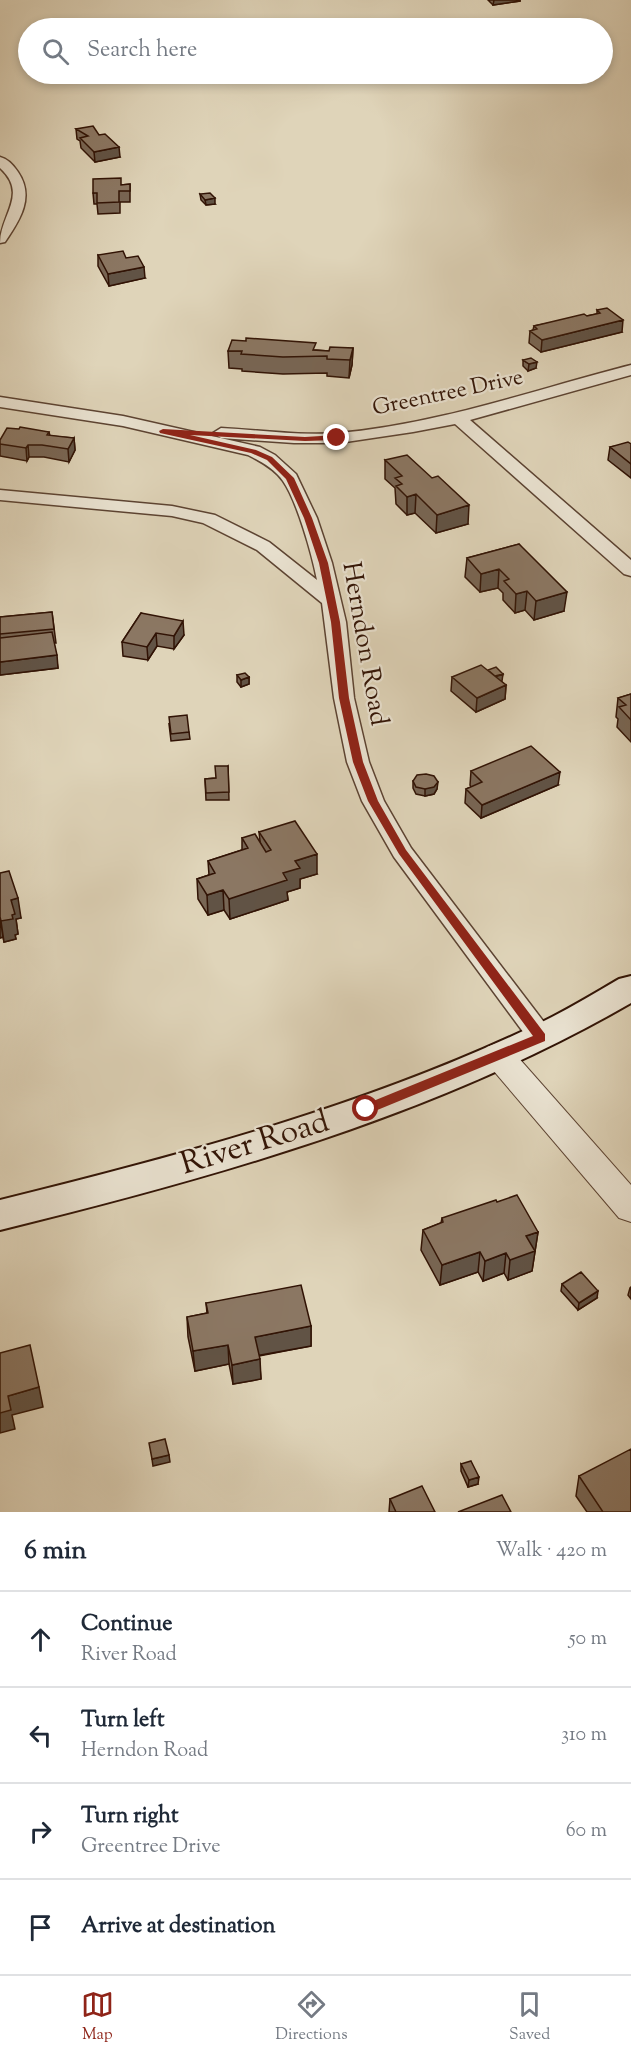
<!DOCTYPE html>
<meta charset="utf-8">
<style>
:root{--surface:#fff;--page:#f2f2f3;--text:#1f2937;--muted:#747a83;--line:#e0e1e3;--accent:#8f2418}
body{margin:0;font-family:"Sorts Mill Goudy",serif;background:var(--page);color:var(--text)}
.stop{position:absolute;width:18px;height:18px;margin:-14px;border:4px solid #8f2418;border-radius:50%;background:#fff}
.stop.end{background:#8f2418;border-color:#fff;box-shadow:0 2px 6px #0008}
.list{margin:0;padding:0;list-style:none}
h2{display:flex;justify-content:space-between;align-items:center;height:78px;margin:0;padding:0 24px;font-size:26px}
h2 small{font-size:20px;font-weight:400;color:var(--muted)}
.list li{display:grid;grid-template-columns:39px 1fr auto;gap:18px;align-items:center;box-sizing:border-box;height:96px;padding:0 24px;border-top:2px solid var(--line)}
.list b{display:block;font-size:22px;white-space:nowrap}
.list p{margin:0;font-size:20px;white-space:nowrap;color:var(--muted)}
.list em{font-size:20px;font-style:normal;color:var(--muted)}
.icon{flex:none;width:33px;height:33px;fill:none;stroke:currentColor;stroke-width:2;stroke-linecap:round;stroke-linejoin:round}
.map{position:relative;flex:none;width:631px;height:1512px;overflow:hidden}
.search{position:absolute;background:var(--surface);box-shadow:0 3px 9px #0003;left:18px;right:18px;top:18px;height:66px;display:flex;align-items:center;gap:15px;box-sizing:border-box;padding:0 21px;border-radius:33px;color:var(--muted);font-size:22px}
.sheet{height:462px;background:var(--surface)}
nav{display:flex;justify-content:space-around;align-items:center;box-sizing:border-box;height:84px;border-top:2px solid var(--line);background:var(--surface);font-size:16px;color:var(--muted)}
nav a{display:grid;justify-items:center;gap:3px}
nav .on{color:var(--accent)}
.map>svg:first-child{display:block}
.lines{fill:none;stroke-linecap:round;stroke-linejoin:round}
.minor-casing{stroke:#5c4332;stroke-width:3}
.tertiary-casing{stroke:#5c4332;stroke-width:2}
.secondary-casing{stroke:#311305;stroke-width:4}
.minor{fill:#eae3d2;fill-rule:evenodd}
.tertiary{fill:#eae3d2;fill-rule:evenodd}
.secondary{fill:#eae3d2;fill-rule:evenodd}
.wall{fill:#786655;stroke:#311305;stroke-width:1.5}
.shaded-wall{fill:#615345;stroke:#311305;stroke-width:1.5}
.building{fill:#8b7763;stroke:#311305;stroke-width:1.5}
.route{fill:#8f2418}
.labels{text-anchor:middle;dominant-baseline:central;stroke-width:4.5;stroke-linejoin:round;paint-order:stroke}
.far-street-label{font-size:22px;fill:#311305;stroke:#eae3d2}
.street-label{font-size:26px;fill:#311305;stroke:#eae3d2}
.near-street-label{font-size:32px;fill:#311305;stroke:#eae3d2}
</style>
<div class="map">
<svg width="631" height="1512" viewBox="0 0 631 1512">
<rect width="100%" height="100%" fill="#dfd4b9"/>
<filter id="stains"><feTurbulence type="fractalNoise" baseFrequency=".00333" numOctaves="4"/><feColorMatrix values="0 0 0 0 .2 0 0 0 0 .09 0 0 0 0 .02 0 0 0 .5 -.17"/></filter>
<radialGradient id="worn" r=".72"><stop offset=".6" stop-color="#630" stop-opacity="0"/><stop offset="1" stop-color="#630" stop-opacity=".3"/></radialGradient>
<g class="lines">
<defs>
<path id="minor" d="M 0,157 C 8,159 14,166 18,172 C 35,197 20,220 5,242 L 0,243 C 0,215 29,194 0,168 Z
M 631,365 L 631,375 L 470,420 L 631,560 L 631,576 L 624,574 L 455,424 L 413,432 L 339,443 L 294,443 L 221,438 L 213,433 L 221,428 C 260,430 300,436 339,433 C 440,424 533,390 631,365 Z
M 0,397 L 123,416 L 260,447 L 275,455 L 296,474 L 317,518 L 332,563 L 346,622 L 354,698 L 369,762 L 384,801 L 411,848 L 550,1030 L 553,1037 L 550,1044 L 541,1046 L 532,1044 L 394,857 L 362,801 L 347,762 L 334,698 L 322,603 L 257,550 L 203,523 L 172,516 L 0,500 L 0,490 L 172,506 L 215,515 L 269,542 L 317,580 C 312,554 297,501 283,481 C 275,469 260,461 248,455 L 123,426 L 0,407 Z"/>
<path id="tertiary" d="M 498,1043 L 509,1047 L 631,1185 L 631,1222 L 619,1218 L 487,1063 L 483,1055 L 487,1047 Z"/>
<path id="secondary" d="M 631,976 L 631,1003 C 437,1115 216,1177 0,1230 L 0,1200 C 183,1155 369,1105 540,1023 C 567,1010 593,994 619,979 Z"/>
</defs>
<use href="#minor" class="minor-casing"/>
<use href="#tertiary" class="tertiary-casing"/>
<use href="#secondary" class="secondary-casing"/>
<use href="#minor" class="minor"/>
<use href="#tertiary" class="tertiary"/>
<use href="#secondary" class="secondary"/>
</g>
<path class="wall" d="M 488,0 L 520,0 L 520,1 L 493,5 Z
M 76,129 L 99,135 L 120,157 L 95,162 L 81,148 L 80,141 L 77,139 Z
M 130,184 L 130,202 L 120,202 L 120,213 L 98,214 L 97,204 L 94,204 L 93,193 L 121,185 Z
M 200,194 L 215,204 L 206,205 L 201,200 Z
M 98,255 L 145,278 L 109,286 L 98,266 Z
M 597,310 L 622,332 L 541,352 L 529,343 L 530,331 L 533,330 L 534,326 L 597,314 Z
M 353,348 L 352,365 L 349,378 L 327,376 L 327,373 L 283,374 L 242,371 L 242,369 L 229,368 L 228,351 L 316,350 L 329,351 Z
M 523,360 L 536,368 L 528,371 L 523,366 Z
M 49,432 L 50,436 L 74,438 L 75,450 L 69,462 L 44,457 L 29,457 L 27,461 L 0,456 L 0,440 Z
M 631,444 L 631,478 L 608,460 L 610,447 Z
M 385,460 L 468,524 L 436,533 L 415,513 L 407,515 L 396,504 L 395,488 L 385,479 Z
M 519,544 L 564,611 L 534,620 L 525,610 L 515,613 L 503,600 L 503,593 L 498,588 L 480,592 L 465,577 L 467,558 Z
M 52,612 L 56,643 L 54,643 L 58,668 L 0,675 L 0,617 Z
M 141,613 L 184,635 L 174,649 L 157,646 L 148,660 L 123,656 L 122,642 Z
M 488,671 L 503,674 L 501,681 L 506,685 L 505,699 L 476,712 L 451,691 L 452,677 Z
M 237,675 L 249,677 L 249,684 L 241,687 L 237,682 Z
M 631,694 L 631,742 L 617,727 L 618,719 L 616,717 L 618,698 Z
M 169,724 L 189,732 L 190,739 L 171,741 Z
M 228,766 L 229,800 L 206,800 L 205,779 L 216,778 Z
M 471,771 L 558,785 L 481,818 L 465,803 L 466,789 L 471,787 L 470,785 Z
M 413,781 L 437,789 L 434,794 L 425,796 L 416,794 L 413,788 Z
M 259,832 L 317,874 L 300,879 L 300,888 L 287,892 L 288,900 L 230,919 L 224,910 L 208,915 L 198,899 L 197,879 L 209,875 L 208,861 L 242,850 L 242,838 L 260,841 Z
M 0,873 L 21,918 L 16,919 L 18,934 L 15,935 L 16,939 L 4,942 L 3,937 L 0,938 Z
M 442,1218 L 538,1232 L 532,1271 L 508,1280 L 504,1273 L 483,1281 L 478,1272 L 440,1285 L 421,1250 L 423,1230 L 441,1223 Z
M 562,1284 L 597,1298 L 578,1310 L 561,1291 Z
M 631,1287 L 631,1299 L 628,1295 L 630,1288 Z
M 206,1303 L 311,1326 L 311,1346 L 259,1356 L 261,1379 L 233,1384 L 229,1364 L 195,1371 L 188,1337 L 187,1317 L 207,1313 Z
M 461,1464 L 478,1484 L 468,1487 L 461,1471 Z
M 579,1476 L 631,1512 L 587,1512 L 576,1496 Z
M 390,1499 L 435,1512 L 389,1512 Z"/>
<path class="shaded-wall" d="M 494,0 L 520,0 L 520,1 L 493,5 Z
M 119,147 L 120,157 L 95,162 L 94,152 Z
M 215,198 L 215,204 L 206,205 L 205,200 Z
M 144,267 L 145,278 L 109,286 L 108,274 Z
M 623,320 L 622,332 L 541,352 L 542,340 Z
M 353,348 L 352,365 L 349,378 L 350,360 Z
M 537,362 L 536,368 L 528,371 L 529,364 Z
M 74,438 L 75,450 L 69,462 L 68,449 Z
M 28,445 L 29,457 L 27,461 L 26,448 Z
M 416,494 L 415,513 L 407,515 L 407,497 Z
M 469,505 L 468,524 L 436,533 L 437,515 Z
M 499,569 L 498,588 L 480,592 L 481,574 Z
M 527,591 L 525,610 L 515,613 L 516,594 Z
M 567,592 L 564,611 L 534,620 L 536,601 Z
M 183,621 L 184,635 L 174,649 L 174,636 Z
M 156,633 L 157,646 L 148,660 L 147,647 Z
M 57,655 L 58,668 L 0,675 L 0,662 Z
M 503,674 L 502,681 L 494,683 L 495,677 Z
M 249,677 L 249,684 L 241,687 L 241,680 Z
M 506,685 L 505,699 L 476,712 L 477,698 Z
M 560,772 L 558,785 L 481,818 L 482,805 Z
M 438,782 L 437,789 L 434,794 L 425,796 L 425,789 Z
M 317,854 L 317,874 L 300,879 L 300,888 L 287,892 L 288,900 L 230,919 L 229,899 L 295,861 Z
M 223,890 L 224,910 L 208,915 L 207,895 Z
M 18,898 L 21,918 L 16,919 L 18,934 L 15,935 L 16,939 L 4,942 L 1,921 L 11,900 Z
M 0,917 L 3,937 L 0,938 Z
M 538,1232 L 532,1271 L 508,1280 L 510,1260 L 526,1236 Z
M 480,1252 L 478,1272 L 440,1285 L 442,1265 Z
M 506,1253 L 504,1273 L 483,1281 L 485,1261 Z
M 598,1291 L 597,1298 L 578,1310 L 579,1303 Z
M 311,1326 L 311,1346 L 255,1356 L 255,1337 Z
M 228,1345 L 229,1364 L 195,1371 L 193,1351 Z
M 260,1359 L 261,1379 L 233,1384 L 232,1365 Z
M 39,1387 L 43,1407 L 12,1415 L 15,1429 L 0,1433 L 0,1413 L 8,1396 Z
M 169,1455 L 170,1462 L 153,1466 L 152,1459 Z
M 479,1477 L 478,1484 L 468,1487 L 469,1480 Z"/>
<path class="building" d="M 93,126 L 99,135 L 105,134 L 119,147 L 94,152 L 80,138 L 88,136 L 76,129 Z
M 121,178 L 121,185 L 130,184 L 130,191 L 119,191 L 119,202 L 97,203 L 97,193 L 93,193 L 93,179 Z
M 210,193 L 215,198 L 205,200 L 200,194 Z
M 123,251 L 126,258 L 138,256 L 144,267 L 108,274 L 98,255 Z
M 607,308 L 623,320 L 542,340 L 530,331 L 537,329 L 534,326 L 584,314 L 587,316 L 600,313 L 597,310 Z
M 246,338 L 316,343 L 313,350 L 329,351 L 330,347 L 353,348 L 350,360 L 327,359 L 327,356 L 283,357 L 241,354 L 242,351 L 228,351 L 232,340 L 246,341 Z
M 531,358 L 537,362 L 529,364 L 523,360 Z
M 20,427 L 49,432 L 47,435 L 74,438 L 68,449 L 42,445 L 28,445 L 26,448 L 0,444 L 0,440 L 7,428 L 19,429 Z
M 628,442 L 631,444 L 631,464 L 610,447 Z
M 407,455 L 432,478 L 438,476 L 469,505 L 437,515 L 416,494 L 407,497 L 396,486 L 402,484 L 395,478 L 402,476 L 385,460 Z
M 519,544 L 567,592 L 536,601 L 527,591 L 516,594 L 504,581 L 509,579 L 499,569 L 481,574 L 467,558 Z
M 52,612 L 54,629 L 0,634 L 0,617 Z
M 141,613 L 183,621 L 174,636 L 156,633 L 147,647 L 122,642 Z
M 52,632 L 57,655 L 0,662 L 0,638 Z
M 481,665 L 506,685 L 477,698 L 452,677 Z
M 496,667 L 503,674 L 495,676 L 488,670 Z
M 245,673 L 249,677 L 241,680 L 237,675 Z
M 631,694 L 631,720 L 619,707 L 626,705 L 618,698 Z
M 187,715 L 189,732 L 171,734 L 169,717 Z
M 531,746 L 560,772 L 482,805 L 466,789 L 482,782 L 471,771 Z
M 215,766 L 228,766 L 229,792 L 206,793 L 205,779 L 216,778 Z
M 426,774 L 434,776 L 438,782 L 434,787 L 425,789 L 416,787 L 413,781 L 417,775 Z
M 295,821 L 317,854 L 295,861 L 300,868 L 283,873 L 287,880 L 229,899 L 223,890 L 207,895 L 197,879 L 215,873 L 208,861 L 248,848 L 242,838 L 255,834 L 266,852 L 271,850 L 259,832 Z
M 9,871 L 18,898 L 11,900 L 15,914 L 12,915 L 13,919 L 1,921 L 0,917 L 0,873 Z
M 517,1195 L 538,1232 L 526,1236 L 535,1251 L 510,1260 L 506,1253 L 485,1261 L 480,1252 L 442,1265 L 423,1230 L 443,1222 L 442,1218 L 496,1200 L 497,1202 Z
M 581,1272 L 598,1291 L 579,1303 L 562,1284 Z
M 301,1285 L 311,1326 L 255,1337 L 260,1359 L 232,1365 L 228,1345 L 193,1351 L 187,1317 L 208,1313 L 206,1303 Z
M 30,1345 L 39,1387 L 8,1396 L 11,1410 L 0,1413 L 0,1353 Z
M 165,1439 L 169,1455 L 152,1459 L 149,1443 Z
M 631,1449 L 631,1512 L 603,1512 L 579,1476 Z
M 471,1461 L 479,1477 L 469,1480 L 461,1464 Z
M 422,1486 L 435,1512 L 396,1512 L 390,1499 Z
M 502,1495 L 511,1512 L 458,1512 Z"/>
<path class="route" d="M 163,429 L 305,437 L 337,435 L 341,438 L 337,440 L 305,441 L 190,435 L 256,450 L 272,457 L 294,478 L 312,518 L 328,563 L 340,622 L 349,698 L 363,762 L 378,801 L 406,850 L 545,1034 L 545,1041 L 370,1113 L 361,1113 L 361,1106 L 533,1036 L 399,854 L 368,801 L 353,762 L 339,698 L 331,622 L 319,563 L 304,518 L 286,479 L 267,460 L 251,453 L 160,433 L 159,431 Z"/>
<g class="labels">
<g class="far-street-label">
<text transform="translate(448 394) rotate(-12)">Greentree Drive</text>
</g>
<g class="street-label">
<text transform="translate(364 644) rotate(80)">Herndon Road</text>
</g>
<g class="near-street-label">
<text transform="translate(255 1144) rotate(-17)">River Road</text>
</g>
</g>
<rect width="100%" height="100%" filter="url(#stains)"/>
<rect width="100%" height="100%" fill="url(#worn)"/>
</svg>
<div class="stop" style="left:366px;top:1109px"></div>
<div class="stop end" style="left:337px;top:438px"></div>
<div class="search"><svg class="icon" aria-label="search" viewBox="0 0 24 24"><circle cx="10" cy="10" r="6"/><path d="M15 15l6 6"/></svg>Search here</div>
</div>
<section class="sheet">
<h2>6 min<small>Walk · 420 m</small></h2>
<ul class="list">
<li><svg class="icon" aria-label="ahead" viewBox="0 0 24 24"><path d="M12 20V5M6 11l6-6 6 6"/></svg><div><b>Continue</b><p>River Road</p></div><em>50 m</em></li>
<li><svg class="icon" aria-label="left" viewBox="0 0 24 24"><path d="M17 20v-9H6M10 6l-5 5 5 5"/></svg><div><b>Turn left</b><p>Herndon Road</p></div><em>310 m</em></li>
<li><svg class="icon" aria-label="right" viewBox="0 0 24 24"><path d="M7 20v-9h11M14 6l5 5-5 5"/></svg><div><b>Turn right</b><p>Greentree Drive</p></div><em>60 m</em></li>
<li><svg class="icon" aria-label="arrive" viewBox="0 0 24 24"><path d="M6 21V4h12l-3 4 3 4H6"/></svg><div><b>Arrive at destination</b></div></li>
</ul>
</section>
<nav>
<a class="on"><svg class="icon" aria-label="map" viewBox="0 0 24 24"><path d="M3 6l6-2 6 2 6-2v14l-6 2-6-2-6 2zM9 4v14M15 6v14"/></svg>Map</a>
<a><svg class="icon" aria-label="directions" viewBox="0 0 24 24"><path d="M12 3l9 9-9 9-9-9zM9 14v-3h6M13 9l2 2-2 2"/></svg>Directions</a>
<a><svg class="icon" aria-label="saved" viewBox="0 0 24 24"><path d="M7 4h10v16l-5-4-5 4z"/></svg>Saved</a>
</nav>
